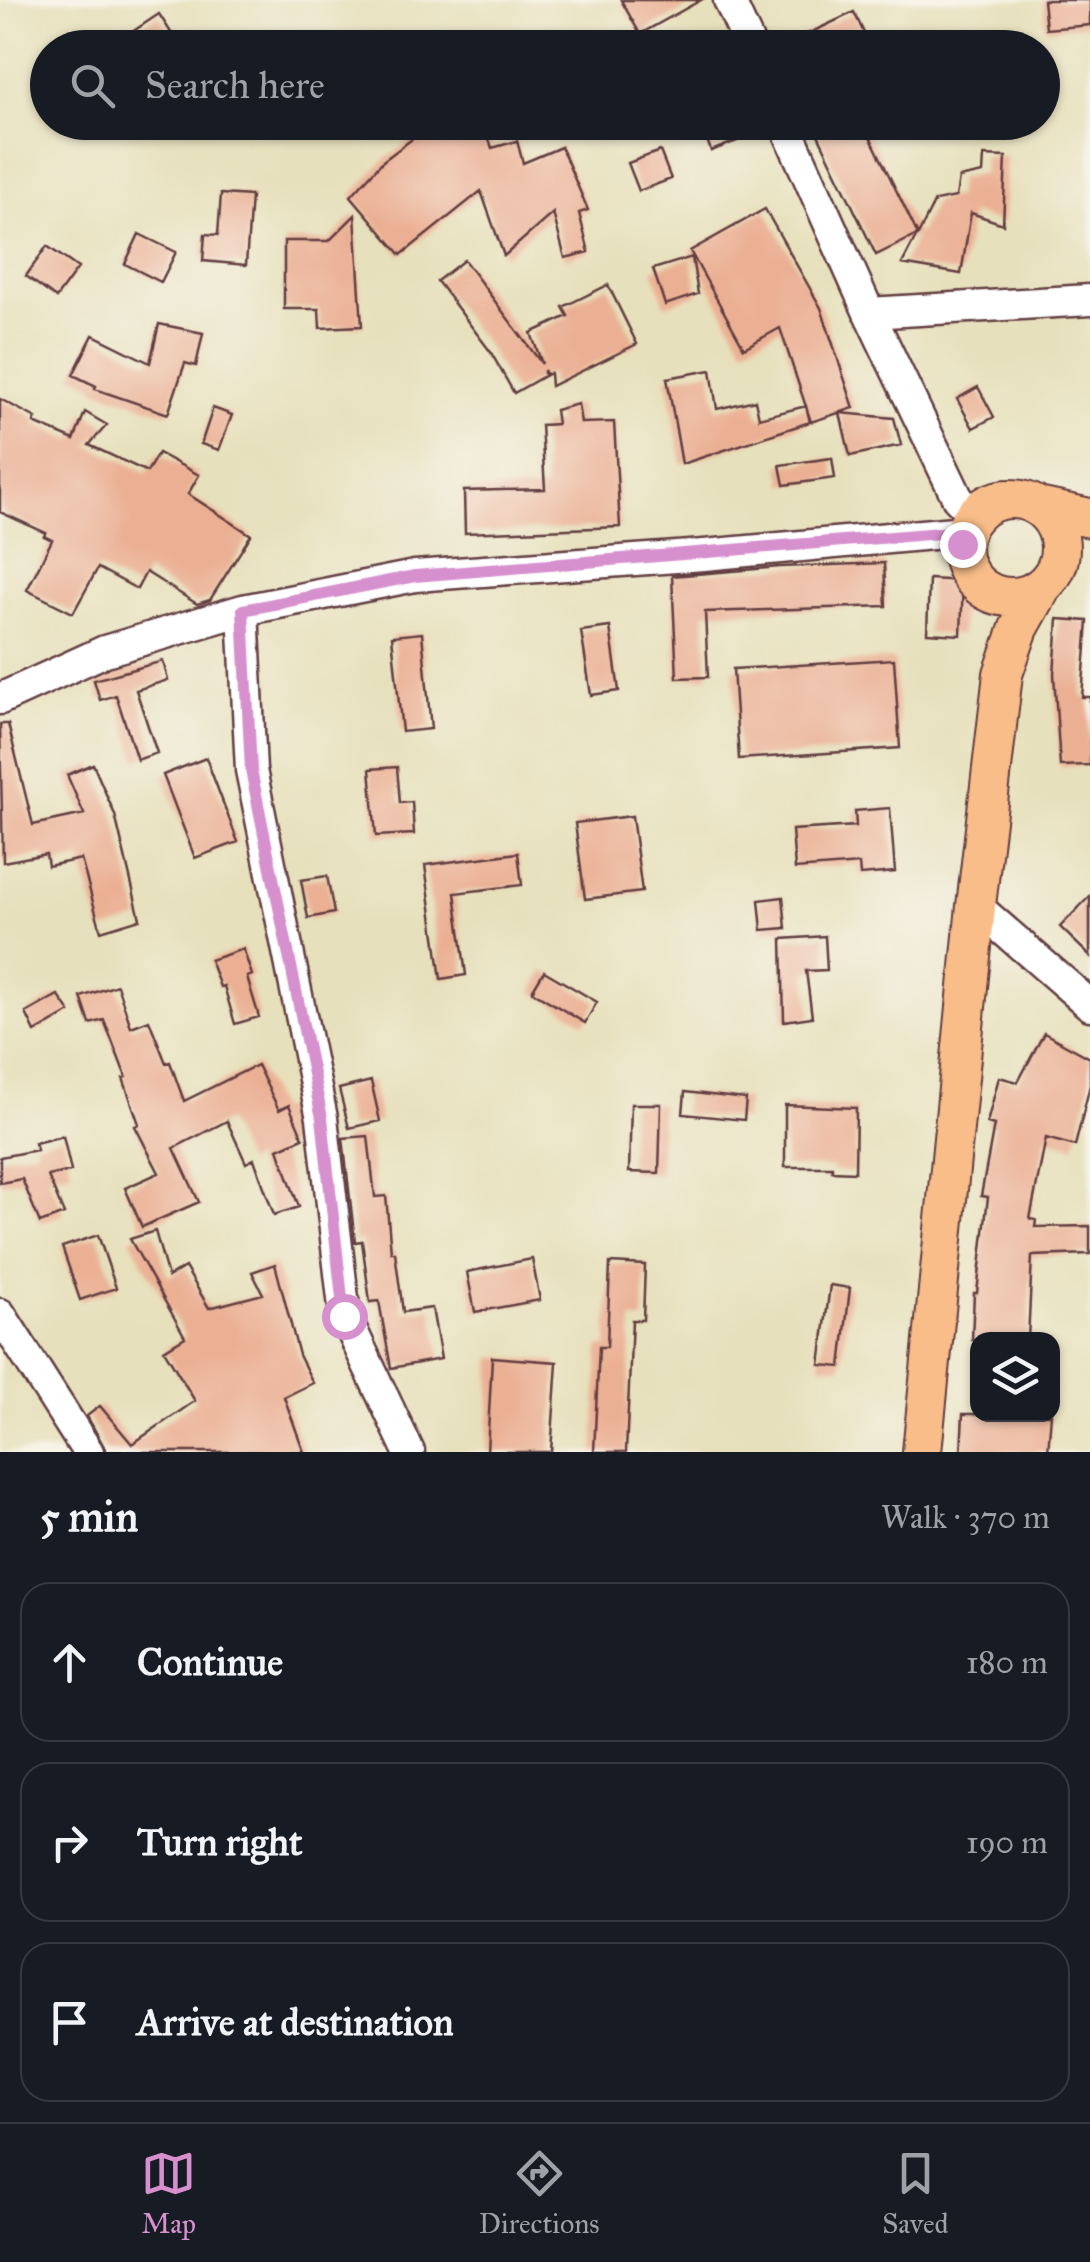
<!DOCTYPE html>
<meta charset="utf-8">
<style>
:root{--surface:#171b24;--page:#242831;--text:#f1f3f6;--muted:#9ea1a6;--line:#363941;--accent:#d690ce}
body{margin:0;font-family:"IM FELL Great Primer",serif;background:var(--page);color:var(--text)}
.controls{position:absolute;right:30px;bottom:30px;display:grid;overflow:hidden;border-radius:20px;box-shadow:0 2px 8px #0004}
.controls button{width:90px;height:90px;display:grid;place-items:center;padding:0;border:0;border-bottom:2px solid var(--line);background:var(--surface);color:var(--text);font:50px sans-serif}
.stop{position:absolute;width:30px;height:30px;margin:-22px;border:8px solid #d690ce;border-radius:50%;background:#fff}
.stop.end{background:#d690ce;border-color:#fff;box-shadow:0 2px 10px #0008}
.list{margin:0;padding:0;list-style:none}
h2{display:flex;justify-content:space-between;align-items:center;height:130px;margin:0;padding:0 40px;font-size:42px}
h2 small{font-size:32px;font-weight:400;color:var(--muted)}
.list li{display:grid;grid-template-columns:65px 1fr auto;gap:30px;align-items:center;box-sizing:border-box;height:160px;margin:0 20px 20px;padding:0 20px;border:2px solid var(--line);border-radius:30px}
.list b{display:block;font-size:38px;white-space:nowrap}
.list em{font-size:32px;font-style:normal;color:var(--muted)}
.icon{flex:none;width:55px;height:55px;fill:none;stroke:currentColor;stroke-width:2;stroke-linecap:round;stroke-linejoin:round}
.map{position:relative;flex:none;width:1090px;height:1452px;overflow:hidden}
.search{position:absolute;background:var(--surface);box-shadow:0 2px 8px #0004;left:30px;right:30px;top:30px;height:110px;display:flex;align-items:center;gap:25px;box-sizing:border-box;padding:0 35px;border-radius:55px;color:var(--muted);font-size:38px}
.sheet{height:670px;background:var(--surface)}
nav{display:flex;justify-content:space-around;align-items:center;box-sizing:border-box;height:140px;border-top:2px solid var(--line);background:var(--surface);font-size:28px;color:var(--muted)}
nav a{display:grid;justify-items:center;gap:5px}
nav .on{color:var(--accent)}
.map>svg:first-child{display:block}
.building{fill:#ebb094}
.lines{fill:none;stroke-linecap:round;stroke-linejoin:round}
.minor-casing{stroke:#623c41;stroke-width:35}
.major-casing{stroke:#623c41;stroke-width:42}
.minor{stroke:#fff;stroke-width:30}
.major{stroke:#f8bd88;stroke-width:38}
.route{stroke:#d690ce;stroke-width:12}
</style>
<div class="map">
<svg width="1090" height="1452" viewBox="0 0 1090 1452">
<rect width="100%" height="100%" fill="#f7f3e8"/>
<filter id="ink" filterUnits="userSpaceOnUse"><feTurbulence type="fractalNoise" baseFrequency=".01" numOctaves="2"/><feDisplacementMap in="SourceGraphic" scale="20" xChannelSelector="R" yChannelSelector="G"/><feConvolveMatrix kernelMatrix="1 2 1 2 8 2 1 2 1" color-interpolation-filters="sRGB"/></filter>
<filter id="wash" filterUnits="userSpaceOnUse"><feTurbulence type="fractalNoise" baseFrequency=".0048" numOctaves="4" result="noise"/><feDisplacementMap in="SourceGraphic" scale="40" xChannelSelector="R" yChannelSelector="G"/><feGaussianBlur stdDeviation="2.25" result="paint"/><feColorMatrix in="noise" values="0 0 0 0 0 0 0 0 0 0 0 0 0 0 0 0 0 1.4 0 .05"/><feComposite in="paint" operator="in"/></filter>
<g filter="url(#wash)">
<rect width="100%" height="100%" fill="#e7e0bc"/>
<g id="blocks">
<path class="building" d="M 621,0 L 701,0 L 640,34 Z
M 1043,0 L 1090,0 L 1090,25 L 1046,29 Z
M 854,12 L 871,48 L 778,48 Z
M 159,14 L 181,48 L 108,48 Z
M 457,122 L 483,122 L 492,148 L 517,141 L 523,163 L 561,147 L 588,210 L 579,213 L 589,252 L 565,258 L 553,213 L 504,256 L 481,191 L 401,255 L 351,196 L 383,161 L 416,136 Z
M 729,122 L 737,141 L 711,151 L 704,131 Z
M 812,122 L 863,122 L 918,235 L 935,201 L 956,197 L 959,178 L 983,173 L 984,156 L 1006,157 L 1003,224 L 971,213 L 961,274 L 902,264 L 917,235 L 876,255 Z
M 660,151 L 671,179 L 639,191 L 628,163 Z
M 221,194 L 251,196 L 246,265 L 203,261 L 205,234 L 218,235 Z
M 765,209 L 821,308 L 854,408 L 811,422 L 780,328 L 744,348 L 690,251 Z
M 355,215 L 362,326 L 320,328 L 319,309 L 284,309 L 284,241 L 329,241 Z
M 139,234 L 176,252 L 161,282 L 125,264 Z
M 47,246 L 78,268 L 56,298 L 26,276 Z
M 692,257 L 698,294 L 665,305 L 653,269 Z
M 464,260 L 542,364 L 531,333 L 568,316 L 563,307 L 608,285 L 637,344 L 551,386 L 550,373 L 546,375 L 544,370 L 544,376 L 514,393 L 490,351 L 437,281 Z
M 159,324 L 203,333 L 196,366 L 185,363 L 168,414 L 95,389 L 96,386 L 73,375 L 93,335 L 150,363 Z
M 711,370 L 717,409 L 755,400 L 759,418 L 806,406 L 810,422 L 682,464 L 667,378 Z
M 978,387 L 994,417 L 973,428 L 957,399 Z
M 0,399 L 36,418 L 34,423 L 74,440 L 85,412 L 107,425 L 89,445 L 147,472 L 158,453 L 199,475 L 188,494 L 251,535 L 210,600 L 197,604 L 146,572 L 137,589 L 98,568 L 73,613 L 27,590 L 52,540 L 44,536 L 46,533 L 0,512 Z
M 578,404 L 581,423 L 614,422 L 620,527 L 465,533 L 464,491 L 545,489 L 541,425 L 557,424 L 555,410 Z
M 213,408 L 232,415 L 219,450 L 201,444 Z
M 840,413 L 894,418 L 901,445 L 850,456 Z
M 832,458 L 835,478 L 784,485 L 780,465 Z
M 884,563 L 886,606 L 705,612 L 708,677 L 677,678 L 672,576 L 780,567 Z
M 929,579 L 963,581 L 961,635 L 927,633 Z
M 1058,619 L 1088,621 L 1082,697 L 1090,697 L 1090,765 L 1060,766 L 1054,674 Z
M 610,627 L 619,691 L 591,695 L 581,631 Z
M 422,633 L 431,729 L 402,732 L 392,636 Z
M 894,659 L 900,748 L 739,759 L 733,669 Z
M 163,661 L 168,680 L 136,690 L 157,753 L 137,760 L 116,695 L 100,700 L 94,680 Z
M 0,724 L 8,724 L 33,825 L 84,814 L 67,775 L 93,764 L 115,815 L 140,919 L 101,931 L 81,859 L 48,866 L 46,854 L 3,862 Z
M 206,758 L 238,842 L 195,858 L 163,775 Z
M 397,767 L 400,803 L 412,802 L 414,834 L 376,836 L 370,769 Z
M 890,808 L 895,872 L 860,875 L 859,864 L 795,869 L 792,830 L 856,826 L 855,811 Z
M 632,816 L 642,892 L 585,899 L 575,823 Z
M 518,853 L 522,885 L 455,893 L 466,975 L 441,979 L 425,865 Z
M 327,876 L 334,913 L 308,918 L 301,880 Z
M 1090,896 L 1090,956 L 1060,927 Z
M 783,897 L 786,928 L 762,930 L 759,900 Z
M 825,936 L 827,970 L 806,971 L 812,1017 L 784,1021 L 782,939 Z
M 243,949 L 252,975 L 247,977 L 259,1017 L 235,1024 L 224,986 L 220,987 L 210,960 Z
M 544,971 L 597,1002 L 585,1023 L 532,991 Z
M 117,985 L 131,1027 L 149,1020 L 166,1063 L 170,1062 L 184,1101 L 257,1065 L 279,1110 L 289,1105 L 303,1138 L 278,1149 L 299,1207 L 274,1215 L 254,1159 L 246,1163 L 227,1121 L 174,1148 L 199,1202 L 142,1227 L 125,1188 L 159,1173 L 135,1126 L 139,1124 L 123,1078 L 126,1077 L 104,1020 L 90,1024 L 81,997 Z
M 58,995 L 70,1012 L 35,1032 L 26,1013 Z
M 1044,1033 L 1090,1058 L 1090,1085 L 1075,1146 L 1046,1138 L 1030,1219 L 1036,1220 L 1035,1227 L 1090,1226 L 1090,1254 L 1032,1256 L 1028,1340 L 972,1340 L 974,1293 L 977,1293 L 988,1197 L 981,1196 L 994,1125 L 987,1123 L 999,1077 L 1018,1082 Z
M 371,1081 L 380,1121 L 349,1128 L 339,1089 Z
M 685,1092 L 746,1099 L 744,1120 L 683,1114 Z
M 631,1104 L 661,1104 L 659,1173 L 629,1172 Z
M 785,1105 L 856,1108 L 855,1172 L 832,1171 L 832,1167 L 785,1167 Z
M 63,1136 L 71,1171 L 48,1176 L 64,1214 L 40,1223 L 22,1179 L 0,1183 L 0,1157 L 37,1150 L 35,1143 Z
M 368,1136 L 375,1197 L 386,1196 L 391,1252 L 395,1252 L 403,1312 L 432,1308 L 441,1359 L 391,1368 L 379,1301 L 370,1302 L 362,1241 L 355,1242 L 343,1138 Z
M 155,1231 L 168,1277 L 185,1267 L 209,1308 L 263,1294 L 252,1272 L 275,1264 L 299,1355 L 313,1383 L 284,1397 L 304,1452 L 107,1452 L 87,1416 L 100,1406 L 132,1444 L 195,1401 L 164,1350 L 185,1337 L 130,1239 Z
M 98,1235 L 116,1288 L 80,1300 L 62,1247 Z
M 532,1259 L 540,1300 L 475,1312 L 467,1272 Z
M 610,1263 L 645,1265 L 643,1320 L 632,1320 L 626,1452 L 594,1452 L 599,1347 L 607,1347 Z
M 830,1285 L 850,1288 L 841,1367 L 820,1365 Z
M 492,1357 L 557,1362 L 551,1452 L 487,1452 Z
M 963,1414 L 1051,1414 L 1048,1452 L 961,1452 Z"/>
</g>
</g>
<g filter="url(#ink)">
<use href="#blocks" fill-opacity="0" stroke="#623c41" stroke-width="2.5"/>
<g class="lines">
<defs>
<path id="minor" d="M 729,0 L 751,48
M 784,122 L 869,313 L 958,499 L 975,515
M 869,313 L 1090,300
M 243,610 L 251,770 L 322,1118 L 345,1316 L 409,1452
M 0,699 L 105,651 L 243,610 L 415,576 L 704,555 L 965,531
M 976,906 L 1090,1005
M 0,1314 L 88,1452"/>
<path id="major" d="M962 548a49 49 0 1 1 98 0a49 49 0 1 1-98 0Z
M 1038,507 L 1090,518
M 922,1452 L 976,906 L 1003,674 L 1019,628 L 1043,585"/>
</defs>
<use href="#minor" class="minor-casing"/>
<use href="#major" class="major-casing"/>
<use href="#minor" class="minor"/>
<use href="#major" class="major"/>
</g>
</g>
<g class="lines" filter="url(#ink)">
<path class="route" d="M 344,1316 L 322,1118 L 251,770 L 243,610 L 415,576 L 965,531 L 962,544"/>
</g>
</svg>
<div class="controls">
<button><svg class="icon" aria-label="layers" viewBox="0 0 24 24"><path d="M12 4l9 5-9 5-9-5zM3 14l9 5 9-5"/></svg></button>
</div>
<div class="stop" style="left:344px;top:1316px"></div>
<div class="stop end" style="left:962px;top:544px"></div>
<div class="search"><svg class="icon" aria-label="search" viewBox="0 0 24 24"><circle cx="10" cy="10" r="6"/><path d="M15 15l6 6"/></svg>Search here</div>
</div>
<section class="sheet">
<h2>5 min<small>Walk · 370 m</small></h2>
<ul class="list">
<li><svg class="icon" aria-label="ahead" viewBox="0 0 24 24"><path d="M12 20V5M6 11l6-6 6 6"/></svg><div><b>Continue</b></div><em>180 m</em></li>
<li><svg class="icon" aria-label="right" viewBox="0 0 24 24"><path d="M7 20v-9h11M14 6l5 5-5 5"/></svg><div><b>Turn right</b></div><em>190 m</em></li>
<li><svg class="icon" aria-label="arrive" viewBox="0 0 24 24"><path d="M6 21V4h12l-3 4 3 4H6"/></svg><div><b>Arrive at destination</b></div></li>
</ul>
</section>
<nav>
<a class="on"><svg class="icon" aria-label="map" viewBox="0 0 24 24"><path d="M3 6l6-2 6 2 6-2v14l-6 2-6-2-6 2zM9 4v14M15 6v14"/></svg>Map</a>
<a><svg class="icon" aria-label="directions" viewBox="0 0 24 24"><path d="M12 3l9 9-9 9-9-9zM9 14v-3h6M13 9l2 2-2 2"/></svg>Directions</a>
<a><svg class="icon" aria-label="saved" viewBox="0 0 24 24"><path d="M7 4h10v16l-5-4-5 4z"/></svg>Saved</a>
</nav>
